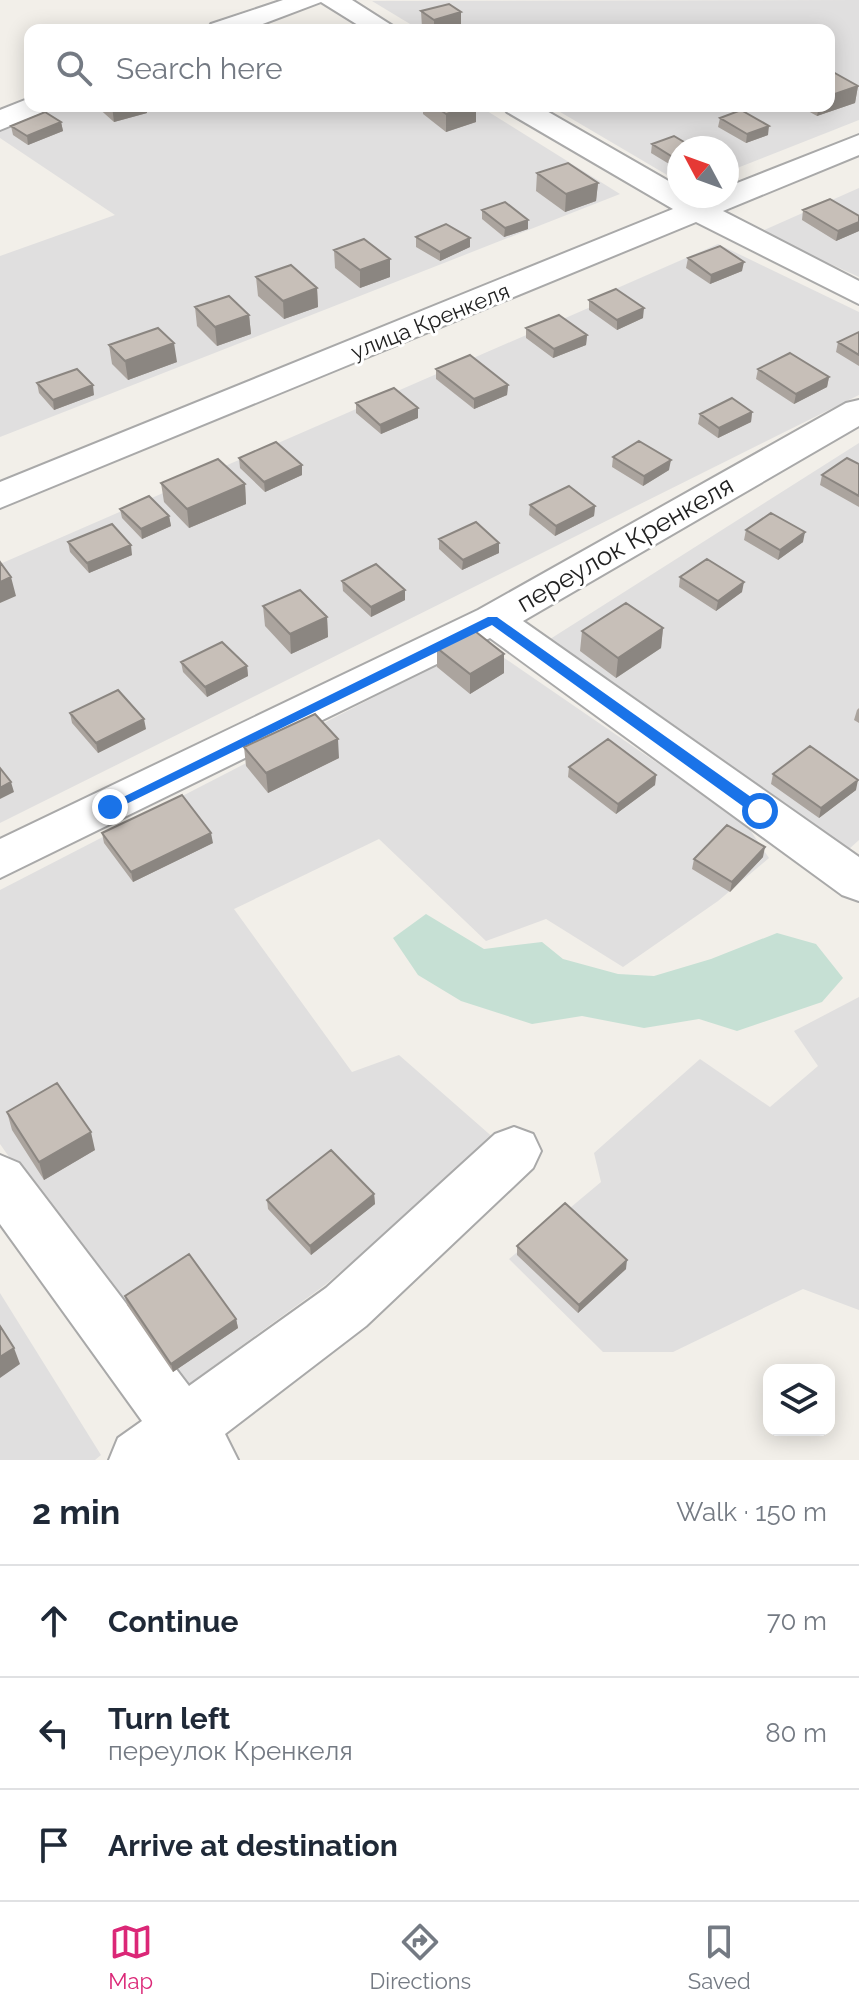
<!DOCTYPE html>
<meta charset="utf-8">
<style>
:root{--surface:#fff;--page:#f2f2f3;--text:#1f2937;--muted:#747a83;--line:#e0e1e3;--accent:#db2777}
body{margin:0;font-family:Raleway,sans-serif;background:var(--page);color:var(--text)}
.controls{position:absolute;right:24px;bottom:24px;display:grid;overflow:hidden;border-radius:16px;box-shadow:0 4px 20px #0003}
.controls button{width:72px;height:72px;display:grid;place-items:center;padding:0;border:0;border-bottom:2px solid var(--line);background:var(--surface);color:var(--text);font:40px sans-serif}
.compass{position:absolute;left:667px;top:136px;width:72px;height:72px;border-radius:50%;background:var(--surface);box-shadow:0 4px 20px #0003;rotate:311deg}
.stop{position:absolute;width:24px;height:24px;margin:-18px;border:6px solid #1a73e8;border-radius:50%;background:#fff}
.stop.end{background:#1a73e8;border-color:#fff;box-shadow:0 2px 8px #0008}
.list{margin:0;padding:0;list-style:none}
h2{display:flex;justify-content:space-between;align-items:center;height:104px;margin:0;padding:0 32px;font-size:34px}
h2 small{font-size:26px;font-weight:400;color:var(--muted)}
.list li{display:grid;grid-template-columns:52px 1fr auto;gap:24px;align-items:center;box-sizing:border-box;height:112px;padding:0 32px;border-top:2px solid var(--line)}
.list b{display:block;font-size:30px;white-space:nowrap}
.list p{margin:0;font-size:26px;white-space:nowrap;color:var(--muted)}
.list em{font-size:26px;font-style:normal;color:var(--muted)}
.icon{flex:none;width:44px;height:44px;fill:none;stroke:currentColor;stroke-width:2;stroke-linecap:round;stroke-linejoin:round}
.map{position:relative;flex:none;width:859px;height:1460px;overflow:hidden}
.search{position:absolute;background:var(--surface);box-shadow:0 4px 20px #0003;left:24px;right:24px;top:24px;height:88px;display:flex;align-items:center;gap:20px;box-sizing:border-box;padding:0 28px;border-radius:16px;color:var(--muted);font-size:30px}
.sheet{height:440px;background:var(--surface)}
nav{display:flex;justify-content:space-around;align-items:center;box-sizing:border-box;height:112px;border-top:2px solid var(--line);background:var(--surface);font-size:22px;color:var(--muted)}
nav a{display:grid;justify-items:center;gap:4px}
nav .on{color:var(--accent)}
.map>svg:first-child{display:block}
.residential{fill:#e0dfdf}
.wetland{fill:#c6e0d4}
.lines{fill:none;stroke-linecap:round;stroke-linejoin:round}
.minor-casing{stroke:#a9a9a9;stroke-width:4}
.minor{fill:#fff;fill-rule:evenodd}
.wall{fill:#aba49e}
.shaded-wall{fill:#8b8681}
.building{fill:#c7bfb8;stroke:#8b8681;stroke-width:2}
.route{fill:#1a73e8}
.labels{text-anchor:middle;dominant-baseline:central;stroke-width:6;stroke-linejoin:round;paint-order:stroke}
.far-street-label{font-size:22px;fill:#222;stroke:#fff}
.street-label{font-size:26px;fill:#222;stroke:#fff}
</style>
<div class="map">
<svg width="859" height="1460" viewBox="0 0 859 1460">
<rect width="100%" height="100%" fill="#f2efe9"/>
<path class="residential" d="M 859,0 L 859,120 L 727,172 L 727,148 L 679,148 L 679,182 L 550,106 L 829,106 L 829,30 L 420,30 L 372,1 Z
M 54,106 L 479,106 L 620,194 L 0,437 L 0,256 L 115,215 L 0,138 L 0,131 Z
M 859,188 L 859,277 L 760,232 Z
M 718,244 L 859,312 L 859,395 L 0,823 L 0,564 L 609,299 L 606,293 Z
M 859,443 L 859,840 L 848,850 L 547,641 Z
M 481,642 L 746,824 L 769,858 L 718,901 L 623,967 L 546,919 L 486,941 L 379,839 L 234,909 L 352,1072 L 399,1055 L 496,1140 L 325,1285 L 175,1394 L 0,1144 L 0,890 Z
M 859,997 L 859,1310 L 803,1289 L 673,1352 L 603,1352 L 509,1259 L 601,1182 L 594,1153 L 700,1059 L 770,1107 L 818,1066 L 794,1031 Z
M 0,1293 L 101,1455 L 95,1460 L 0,1460 Z"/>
<path class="wetland" d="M 426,914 L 484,949 L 542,942 L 563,959 L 618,974 L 654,976 L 711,959 L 777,933 L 816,944 L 843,978 L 822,1002 L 737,1031 L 699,1019 L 644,1028 L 582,1016 L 532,1024 L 461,1001 L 418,975 L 393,938 Z"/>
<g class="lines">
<defs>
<path id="minor" d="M 283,0 L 352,0 L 399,30 L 366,30 L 321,2 L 247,30 L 207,30 L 211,24 Z
M 30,98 L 30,106 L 48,106 L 44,112 L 0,130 L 0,110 Z
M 503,106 L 538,106 L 679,187 L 679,196 L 727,196 L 727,187 L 859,135 L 859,155 L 723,211 L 859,281 L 859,304 L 696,222 L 0,508 L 0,482 L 673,209 L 507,112 Z
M 859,400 L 859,426 L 523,621 L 859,857 L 859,901 L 842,895 L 490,638 L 0,878 L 0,839 L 478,610 L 846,403 Z
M 514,1127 L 533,1134 L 541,1151 L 533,1168 L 366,1326 L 225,1434 L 238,1460 L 109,1460 L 118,1438 L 142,1421 L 0,1224 L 0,1155 L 19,1163 L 189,1386 L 326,1288 L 495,1134 Z"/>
</defs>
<use href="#minor" class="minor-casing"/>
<use href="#minor" class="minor"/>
</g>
<path class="wall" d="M 421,11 L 461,29 L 424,30 L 422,28 Z
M 858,86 L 855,103 L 817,116 L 799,106 L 829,106 Z
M 96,106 L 146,106 L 147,113 L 114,122 Z
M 423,106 L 476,106 L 476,122 L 446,132 L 423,114 Z
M 720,118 L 768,135 L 746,143 L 718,127 Z
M 61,122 L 63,131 L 28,145 L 13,135 L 11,126 Z
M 652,144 L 679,148 L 679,170 L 651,153 Z
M 537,173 L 598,183 L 596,201 L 565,212 L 536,191 Z
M 482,210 L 528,229 L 504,237 L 482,219 Z
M 803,210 L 859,216 L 859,231 L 836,241 L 802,220 Z
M 416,237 L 470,247 L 440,261 L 416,247 Z
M 334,250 L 390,259 L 390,277 L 360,288 L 335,268 Z
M 688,258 L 742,271 L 710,284 L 686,268 Z
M 256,277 L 317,288 L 318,307 L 284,319 L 258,296 Z
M 589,300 L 643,318 L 617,330 L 589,310 Z
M 195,307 L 249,315 L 251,334 L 217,346 L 197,326 Z
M 526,328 L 587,335 L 586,345 L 553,358 L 526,338 Z
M 859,332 L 859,366 L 836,352 L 838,342 Z
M 109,345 L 177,362 L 128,380 L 112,364 Z
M 436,369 L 508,385 L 507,395 L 474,409 L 436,379 Z
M 758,369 L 829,377 L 827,387 L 794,404 L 756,379 Z
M 37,383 L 94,395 L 54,410 L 39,393 Z
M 356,403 L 418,418 L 381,434 L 356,413 Z
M 752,412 L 751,422 L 718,438 L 698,424 L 700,414 Z
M 613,457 L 669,470 L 643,486 L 612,467 Z
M 239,458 L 302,475 L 265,492 L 240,468 Z
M 859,464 L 859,507 L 820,485 L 822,475 Z
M 161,483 L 245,484 L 246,504 L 189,528 L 164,502 Z
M 530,505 L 595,506 L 594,516 L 555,536 L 529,515 Z
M 120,509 L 169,516 L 171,526 L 142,539 L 122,518 Z
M 746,530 L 803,542 L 778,560 L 744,540 Z
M 439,539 L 499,543 L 499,553 L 462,570 L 439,549 Z
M 68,542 L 132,555 L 89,573 L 70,552 Z
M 680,577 L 742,592 L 716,611 L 679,587 Z
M 342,581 L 405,590 L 405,600 L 371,617 L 343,591 Z
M 263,606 L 327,617 L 328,637 L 291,654 L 265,626 Z
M 663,628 L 661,648 L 616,678 L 580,651 L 582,631 Z
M 437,648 L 504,673 L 470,694 L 437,667 Z
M 181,662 L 247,666 L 248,676 L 207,697 L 183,672 Z
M 859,708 L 859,723 L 854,720 L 857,710 Z
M 70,713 L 146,729 L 98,753 L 72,723 Z
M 244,747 L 339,758 L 268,793 L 246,766 Z
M 569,767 L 656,775 L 655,785 L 616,814 L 568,777 Z
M 773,774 L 856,790 L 819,818 L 771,784 Z
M 102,833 L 213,843 L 133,882 L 104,843 Z
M 763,857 L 730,892 L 692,869 L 694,859 Z
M 7,1112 L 95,1150 L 44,1180 L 12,1130 Z
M 374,1194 L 375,1204 L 311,1255 L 268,1209 L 267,1200 Z
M 517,1246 L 626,1269 L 578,1313 L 517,1255 Z
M 125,1296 L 236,1319 L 238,1328 L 173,1372 L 127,1305 Z"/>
<path class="shaded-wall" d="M 461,12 L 461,29 L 434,30 L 434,20 Z
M 858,86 L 855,103 L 817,116 L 819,106 L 829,106 L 829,96 Z
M 112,106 L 146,106 L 147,113 L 114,122 Z
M 472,106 L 476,106 L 476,122 L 446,132 L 446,114 Z
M 61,122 L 63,131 L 28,145 L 27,136 Z
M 769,126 L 768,135 L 746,143 L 747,134 Z
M 598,183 L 596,201 L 565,212 L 566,194 Z
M 528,220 L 528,229 L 504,237 L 505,228 Z
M 859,222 L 859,231 L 836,241 L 838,231 Z
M 470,238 L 470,247 L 440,261 L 440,252 Z
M 390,259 L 390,277 L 360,288 L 360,270 Z
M 744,262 L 742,271 L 710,284 L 711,275 Z
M 317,288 L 318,307 L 284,319 L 283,301 Z
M 644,308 L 643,318 L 617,330 L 617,320 Z
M 249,315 L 251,334 L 217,346 L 215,327 Z
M 587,335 L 586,345 L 553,358 L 554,349 Z
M 174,343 L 177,362 L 128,380 L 125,361 Z
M 829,377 L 827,387 L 794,404 L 796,394 Z
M 93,385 L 94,395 L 54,410 L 53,400 Z
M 508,385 L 507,395 L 474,409 L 474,399 Z
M 418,408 L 418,418 L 381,434 L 380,425 Z
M 752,412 L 751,422 L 718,438 L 719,428 Z
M 671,460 L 669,470 L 643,486 L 644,476 Z
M 302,465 L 302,475 L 265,492 L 264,482 Z
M 245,484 L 246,504 L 189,528 L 187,509 Z
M 595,506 L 594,516 L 555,536 L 556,526 Z
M 169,516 L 171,526 L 142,539 L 141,529 Z
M 805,532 L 803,542 L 778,560 L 780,550 Z
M 499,543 L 499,553 L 462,570 L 463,560 Z
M 131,545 L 132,555 L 89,573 L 87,563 Z
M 11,577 L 16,596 L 0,603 L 0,582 Z
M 744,582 L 742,592 L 716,611 L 718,601 Z
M 405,590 L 405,600 L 371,617 L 371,607 Z
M 327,617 L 328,637 L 291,654 L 290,634 Z
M 663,628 L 661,648 L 616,678 L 618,658 Z
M 504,654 L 504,673 L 470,694 L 470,674 Z
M 247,666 L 248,676 L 207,697 L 205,687 Z
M 144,719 L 146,729 L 98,753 L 96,743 Z
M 338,739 L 339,758 L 268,793 L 266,773 Z
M 656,775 L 655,785 L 616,814 L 618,804 Z
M 858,780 L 856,790 L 819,818 L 821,808 Z
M 11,782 L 14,792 L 0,799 L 0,788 Z
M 211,833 L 213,843 L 133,882 L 131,872 Z
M 765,847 L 763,857 L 730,892 L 732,882 Z
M 91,1132 L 95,1150 L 44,1180 L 39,1162 Z
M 374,1194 L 375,1204 L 311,1255 L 310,1246 Z
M 627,1260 L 626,1269 L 578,1313 L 579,1305 Z
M 236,1319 L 238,1328 L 173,1372 L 171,1364 Z
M 14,1348 L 20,1364 L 0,1378 L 0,1357 Z"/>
<path class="building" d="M 449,4 L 461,12 L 434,20 L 421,11 Z
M 833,72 L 858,86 L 829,96 L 829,73 Z
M 435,106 L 472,106 L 446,114 Z
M 741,110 L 769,126 L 747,134 L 720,118 Z
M 45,112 L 61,122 L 27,136 L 11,126 Z
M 674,136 L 694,148 L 679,148 L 679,161 L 652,144 Z
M 568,163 L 598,183 L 566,194 L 537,173 Z
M 830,199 L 859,216 L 859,222 L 838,231 L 803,210 Z
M 505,202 L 528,220 L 505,228 L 482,210 Z
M 446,224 L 470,238 L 440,252 L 416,237 Z
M 364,239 L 390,259 L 360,270 L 334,250 Z
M 720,246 L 744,262 L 711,275 L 688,258 Z
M 291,265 L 317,288 L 283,301 L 256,277 Z
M 616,289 L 644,308 L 617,320 L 589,300 Z
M 229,296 L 249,315 L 215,327 L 195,307 Z
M 559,315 L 587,335 L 554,349 L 526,328 Z
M 158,328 L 174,343 L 125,361 L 109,345 Z
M 859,332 L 859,355 L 838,342 Z
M 790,353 L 829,377 L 796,394 L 758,369 Z
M 470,355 L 508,385 L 474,399 L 436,369 Z
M 77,369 L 93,385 L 53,400 L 37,383 Z
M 394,388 L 418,408 L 380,425 L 356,403 Z
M 732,398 L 752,412 L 719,428 L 700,414 Z
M 639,441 L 671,460 L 644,476 L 613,457 Z
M 276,442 L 302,465 L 264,482 L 239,458 Z
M 847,458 L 859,464 L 859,496 L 822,475 Z
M 218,459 L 245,484 L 187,509 L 161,483 Z
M 569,486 L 595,506 L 556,526 L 530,505 Z
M 149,496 L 169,516 L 141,529 L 120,509 Z
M 771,513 L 805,532 L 780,550 L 746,530 Z
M 476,522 L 499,543 L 463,560 L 439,539 Z
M 112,524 L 131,545 L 87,563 L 68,542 Z
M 707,559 L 744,582 L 718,601 L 680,577 Z
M 0,562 L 11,577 L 0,582 Z
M 376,564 L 405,590 L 371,607 L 342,581 Z
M 300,590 L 327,617 L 290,634 L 263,606 Z
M 626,603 L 663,628 L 618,658 L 582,631 Z
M 471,628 L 504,654 L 470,674 L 437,648 Z
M 222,642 L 247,666 L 205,687 L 181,662 Z
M 118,690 L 144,719 L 96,743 L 70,713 Z
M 315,714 L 338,739 L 266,773 L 244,747 Z
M 608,739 L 656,775 L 618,804 L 569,767 Z
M 810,746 L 858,780 L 821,808 L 773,774 Z
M 0,768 L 11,782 L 0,788 Z
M 182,795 L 211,833 L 131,872 L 102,833 Z
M 727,825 L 765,847 L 732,882 L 694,859 Z
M 57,1083 L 91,1132 L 39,1162 L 7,1112 Z
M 331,1150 L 374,1194 L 310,1246 L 267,1200 Z
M 565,1203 L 627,1260 L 579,1305 L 517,1246 Z
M 189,1254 L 236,1319 L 171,1364 L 125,1296 Z
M 0,1326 L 14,1348 L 0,1357 Z"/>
<path class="route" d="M 488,617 L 497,617 L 765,807 L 765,815 L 755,815 L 492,625 L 114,810 L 110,812 L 103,807 Z"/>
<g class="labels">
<g class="far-street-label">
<text transform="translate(430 321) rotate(-22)">улица Кренкеля</text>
</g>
<g class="street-label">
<text transform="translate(625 544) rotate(-30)">переулок Кренкеля</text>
</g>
</g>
</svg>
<div class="controls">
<button><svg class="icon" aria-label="layers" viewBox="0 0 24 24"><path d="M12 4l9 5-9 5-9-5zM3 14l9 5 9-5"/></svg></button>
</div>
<svg class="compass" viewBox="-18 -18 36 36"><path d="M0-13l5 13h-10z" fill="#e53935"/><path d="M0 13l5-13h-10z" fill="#747a83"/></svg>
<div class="stop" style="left:760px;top:811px"></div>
<div class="stop end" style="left:110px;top:807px"></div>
<div class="search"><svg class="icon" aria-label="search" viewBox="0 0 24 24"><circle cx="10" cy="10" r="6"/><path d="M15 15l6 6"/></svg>Search here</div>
</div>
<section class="sheet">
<h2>2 min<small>Walk · 150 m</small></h2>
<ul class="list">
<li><svg class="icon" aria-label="ahead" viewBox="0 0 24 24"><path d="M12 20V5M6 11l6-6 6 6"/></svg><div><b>Continue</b></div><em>70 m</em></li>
<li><svg class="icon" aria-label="left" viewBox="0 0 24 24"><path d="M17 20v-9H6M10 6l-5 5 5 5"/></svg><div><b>Turn left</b><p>переулок Кренкеля</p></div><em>80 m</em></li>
<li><svg class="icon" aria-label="arrive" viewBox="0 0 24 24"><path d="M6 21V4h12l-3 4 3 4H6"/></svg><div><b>Arrive at destination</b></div></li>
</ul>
</section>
<nav>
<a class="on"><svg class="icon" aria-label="map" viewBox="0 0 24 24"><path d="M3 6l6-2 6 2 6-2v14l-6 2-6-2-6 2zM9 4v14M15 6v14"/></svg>Map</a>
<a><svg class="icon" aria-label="directions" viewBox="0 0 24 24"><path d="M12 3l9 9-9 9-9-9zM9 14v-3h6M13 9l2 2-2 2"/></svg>Directions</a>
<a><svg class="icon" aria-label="saved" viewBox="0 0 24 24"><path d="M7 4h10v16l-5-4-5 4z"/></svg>Saved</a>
</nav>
